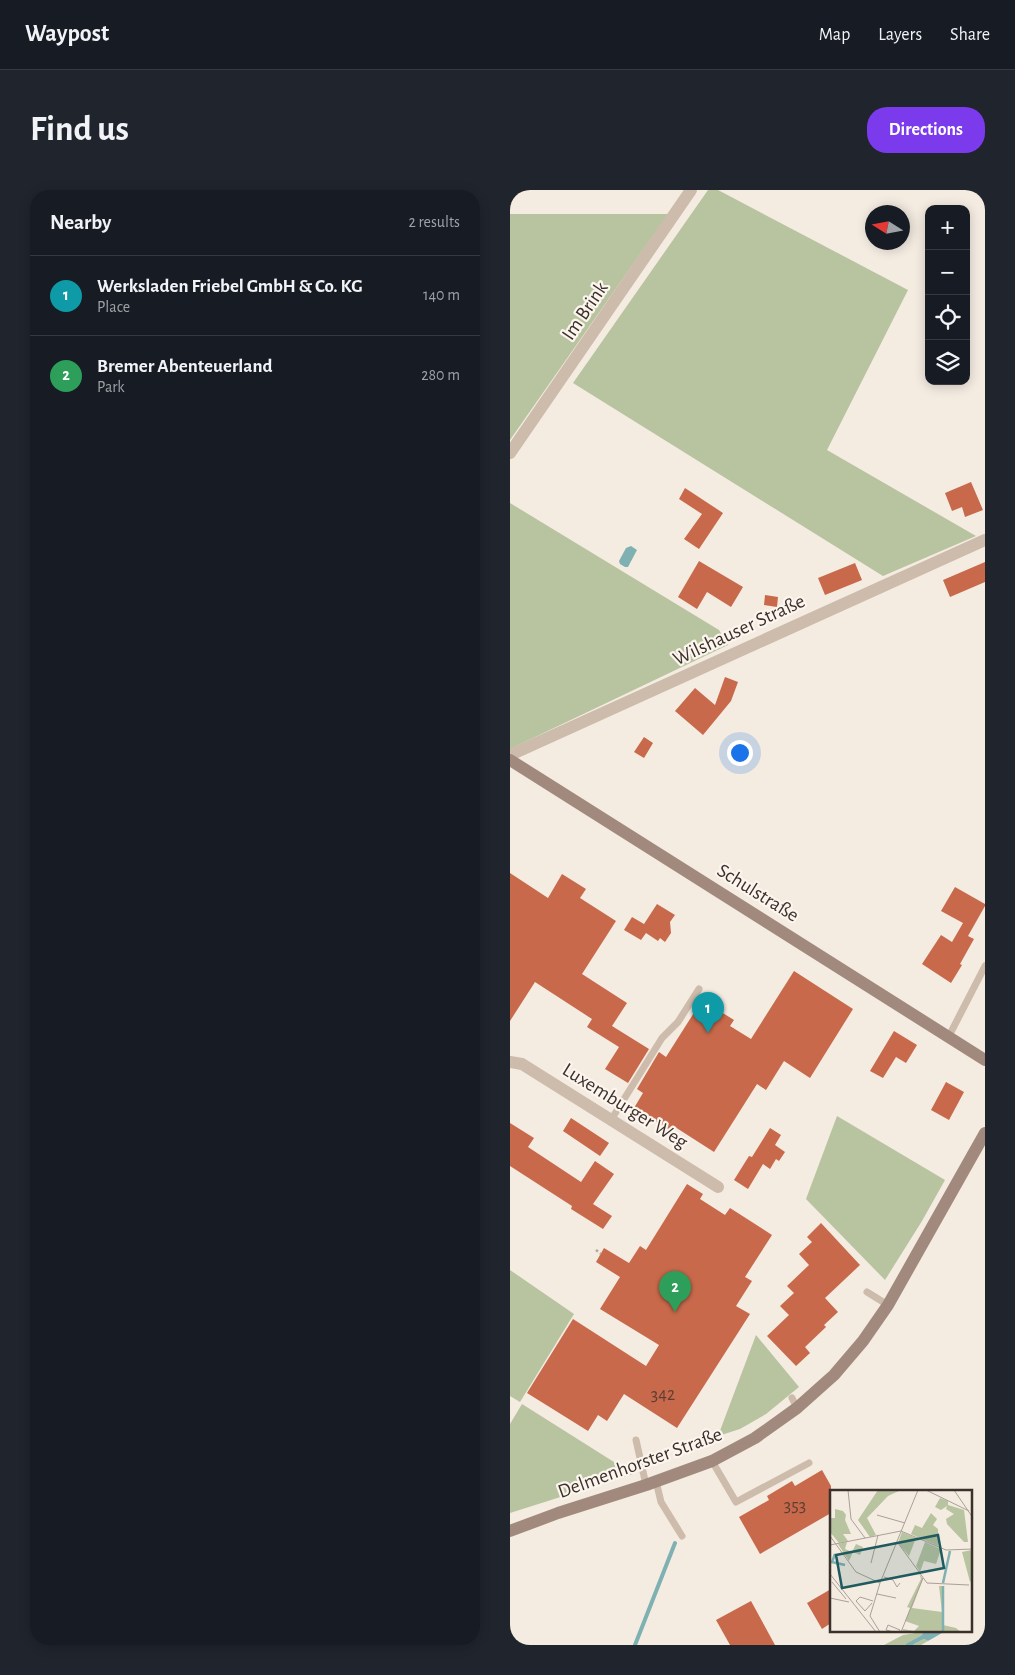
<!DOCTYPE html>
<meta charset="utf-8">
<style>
:root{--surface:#171b24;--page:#20242c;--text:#f1f3f6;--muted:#9ea1a6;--line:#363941;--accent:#7c3aed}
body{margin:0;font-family:"Alegreya Sans",sans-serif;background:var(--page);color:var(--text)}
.controls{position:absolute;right:15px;top:15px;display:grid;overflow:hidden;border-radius:10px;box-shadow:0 2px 12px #0003}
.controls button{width:45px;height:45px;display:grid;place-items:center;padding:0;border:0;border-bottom:1px solid var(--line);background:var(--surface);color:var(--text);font:25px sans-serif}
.compass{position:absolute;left:355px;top:15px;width:45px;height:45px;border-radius:50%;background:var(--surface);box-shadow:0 2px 12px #0003;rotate:281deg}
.you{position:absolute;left:229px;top:562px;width:18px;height:18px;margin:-12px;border:4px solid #fff;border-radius:50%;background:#1a73e8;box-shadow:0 0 0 8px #1a73e833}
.badge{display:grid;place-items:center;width:32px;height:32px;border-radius:50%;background:var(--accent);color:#fff;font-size:16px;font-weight:700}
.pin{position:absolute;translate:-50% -41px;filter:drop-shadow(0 1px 2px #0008)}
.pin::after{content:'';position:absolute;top:26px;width:18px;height:15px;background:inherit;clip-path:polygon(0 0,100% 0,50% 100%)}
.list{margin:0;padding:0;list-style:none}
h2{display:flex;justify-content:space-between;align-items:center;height:65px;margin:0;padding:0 20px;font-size:21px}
h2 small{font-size:16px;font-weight:400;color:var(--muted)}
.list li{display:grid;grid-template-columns:32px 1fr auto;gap:15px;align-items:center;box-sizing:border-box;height:80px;padding:0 20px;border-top:1px solid var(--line)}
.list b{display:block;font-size:19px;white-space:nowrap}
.list p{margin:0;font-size:16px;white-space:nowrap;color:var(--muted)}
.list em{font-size:16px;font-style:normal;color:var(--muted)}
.icon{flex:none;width:28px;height:28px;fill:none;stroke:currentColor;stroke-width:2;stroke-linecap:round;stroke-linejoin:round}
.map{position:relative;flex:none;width:475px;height:1455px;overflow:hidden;border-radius:20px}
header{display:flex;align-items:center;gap:30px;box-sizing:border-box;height:70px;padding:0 25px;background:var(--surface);border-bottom:1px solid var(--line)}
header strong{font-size:24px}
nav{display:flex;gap:28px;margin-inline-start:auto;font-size:18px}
.intro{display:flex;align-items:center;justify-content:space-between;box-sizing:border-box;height:120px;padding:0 30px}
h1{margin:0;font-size:35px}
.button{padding:12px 22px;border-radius:20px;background:var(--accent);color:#fff;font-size:18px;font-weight:700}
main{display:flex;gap:30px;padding:0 30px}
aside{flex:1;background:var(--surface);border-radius:20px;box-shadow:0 2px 12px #0003}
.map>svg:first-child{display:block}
.green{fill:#b8c4a0}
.water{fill:#7fb0b2}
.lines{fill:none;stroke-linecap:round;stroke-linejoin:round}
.stream{stroke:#7fb0b2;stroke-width:4}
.building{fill:#c8694b}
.path{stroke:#b9a596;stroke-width:2.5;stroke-dasharray:2.5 2.5;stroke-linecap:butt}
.lane{stroke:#cdbbac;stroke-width:7}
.street{stroke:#cdbbac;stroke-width:12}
.secondary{stroke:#a18a7d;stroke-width:12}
.labels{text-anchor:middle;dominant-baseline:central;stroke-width:4.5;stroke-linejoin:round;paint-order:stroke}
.number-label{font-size:18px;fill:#5e3e33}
.street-label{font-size:20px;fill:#3b302b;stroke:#fbf5ee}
.inset-river{fill:none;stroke:#7fb0b2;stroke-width:2.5}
.inset-road{fill:none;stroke:#aaa098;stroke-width:1}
.view{fill:#1f5a5e;fill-opacity:0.15;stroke:#1f5a5e;stroke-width:2.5}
.inset-edge{fill:none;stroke:#3b302b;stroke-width:2.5}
</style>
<header>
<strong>Waypost</strong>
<nav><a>Map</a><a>Layers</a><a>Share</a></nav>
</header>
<div class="intro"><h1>Find us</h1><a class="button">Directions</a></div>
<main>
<aside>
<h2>Nearby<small>2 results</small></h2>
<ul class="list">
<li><span class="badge" style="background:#0f9aa8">1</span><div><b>Werksladen Friebel GmbH &amp; Co. KG</b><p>Place</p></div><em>140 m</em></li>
<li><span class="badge" style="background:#2e9e5b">2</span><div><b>Bremer Abenteuerland</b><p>Park</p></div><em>280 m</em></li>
</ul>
</aside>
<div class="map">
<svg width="475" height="1455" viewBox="0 0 475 1455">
<rect width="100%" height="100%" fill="#f4ebe1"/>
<path class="green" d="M 198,0 L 208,0 L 398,100 L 317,260 L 466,346 L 373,386 L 63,193 Z
M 0,24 L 158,24 L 0,250 Z
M 0,313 L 209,440 L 218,455 L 0,559 Z
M 327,926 L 435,990 L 412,1031 L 375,1090 L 296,1009 Z
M 0,1080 L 64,1124 L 10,1212 L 0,1206 Z
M 246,1145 L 289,1197 L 256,1224 L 230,1239 L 208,1246 Z
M 12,1214 L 123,1284 L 0,1323 L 0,1234 Z
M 412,1442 L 412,1445 L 401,1451 L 404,1454 L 414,1449 L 418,1451 L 411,1455 L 374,1455 L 393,1445 Z"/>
<path class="water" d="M 121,356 L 127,360 L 118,377 L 115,377 L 110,374 L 109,371 L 116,358 Z
M 413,1441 L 432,1441 L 432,1443 L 418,1451 L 414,1449 L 404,1454 L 402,1453 L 401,1451 L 412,1445 Z"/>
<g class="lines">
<path class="stream" d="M 125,1455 L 165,1353
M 398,1455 L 402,1453"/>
</g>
<path class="building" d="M 461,292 L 473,320 L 455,327 L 452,317 L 442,321 L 435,303 Z
M 175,298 L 213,323 L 189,359 L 174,349 L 192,324 L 169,309 Z
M 189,371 L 233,397 L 221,417 L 197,402 L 187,419 L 168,407 Z
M 475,372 L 475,392 L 440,407 L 433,390 Z
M 345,373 L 352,390 L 315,405 L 308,388 Z
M 255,405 L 268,407 L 267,417 L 254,415 Z
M 215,487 L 228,492 L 221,511 L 193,545 L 165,521 L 185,498 L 205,515 Z
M 134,547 L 143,553 L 134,568 L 124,562 Z
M 0,683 L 38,708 L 52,684 L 76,699 L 70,708 L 106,731 L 72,784 L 117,813 L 102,836 L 139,859 L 118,893 L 95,879 L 109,857 L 77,837 L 82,829 L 25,792 L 0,831 Z
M 445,697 L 475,714 L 475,716 L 458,746 L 464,749 L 450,774 L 452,775 L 441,793 L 412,774 L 431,745 L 442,752 L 453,733 L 431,721 Z
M 147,714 L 165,725 L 160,732 L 161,743 L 155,752 L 150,748 L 148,751 L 136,743 L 131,750 L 114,740 L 122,727 L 134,734 Z
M 284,781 L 343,819 L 300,888 L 274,871 L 256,900 L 247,894 L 204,962 L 165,937 L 162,942 L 124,918 L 133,903 L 127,899 L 149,862 L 156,867 L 192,810 L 224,830 L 220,836 L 241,849 Z
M 384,841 L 407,855 L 396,873 L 386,867 L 373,888 L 360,881 Z
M 436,892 L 454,902 L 439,930 L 421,920 Z
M 61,928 L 99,953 L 90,966 L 53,941 Z
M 0,933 L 24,948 L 18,957 L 71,992 L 85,971 L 104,984 L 83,1014 L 102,1026 L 93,1039 L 61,1019 L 62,1016 L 0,976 Z
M 260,938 L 271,945 L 265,955 L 275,962 L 269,971 L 266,969 L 260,979 L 253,974 L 238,999 L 224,990 L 239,966 L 242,967 Z
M 177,994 L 193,1004 L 190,1009 L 215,1025 L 220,1018 L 262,1045 L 235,1087 L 242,1091 L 226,1116 L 240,1124 L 167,1238 L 114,1204 L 97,1231 L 88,1225 L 78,1241 L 17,1203 L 63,1129 L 136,1176 L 149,1155 L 90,1119 L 110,1087 L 86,1072 L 94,1058 L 119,1073 L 130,1056 L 136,1060 Z
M 311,1033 L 350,1075 L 315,1108 L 328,1122 L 314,1135 L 316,1137 L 295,1157 L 300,1163 L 286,1176 L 257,1146 L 279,1125 L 270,1116 L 284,1103 L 277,1096 L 299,1075 L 289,1064 L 302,1052 L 297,1047 Z
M 312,1280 L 321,1296 L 321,1323 L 250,1364 L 229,1327 L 259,1310 L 257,1306 L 282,1291 L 285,1296 Z
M 321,1399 L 321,1433 L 312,1439 L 297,1413 Z
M 241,1411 L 265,1455 L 220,1455 L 206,1430 Z"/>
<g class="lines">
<path class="path" d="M 86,1060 L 91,1064"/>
<path class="lane" d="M 439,846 L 475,776
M 101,930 L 152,848 L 168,832 L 189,799
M 357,1102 L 378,1115
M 282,1208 L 287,1218
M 126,1250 L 136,1295
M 202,1271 L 226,1312 L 299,1273
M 146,1291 L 151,1312 L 172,1346"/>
<path class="street" d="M 0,263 L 181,0
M 0,565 L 475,350
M 0,872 L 12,874 L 208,997"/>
<path class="secondary" d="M 0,570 L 475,870
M 0,1341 L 48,1323 L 136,1295 L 202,1271 L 245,1248 L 287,1218 L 324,1185 L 353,1151 L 378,1115 L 475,943"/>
</g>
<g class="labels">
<g class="number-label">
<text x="153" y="1205">342</text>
<text x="285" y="1316">353</text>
</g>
<g class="street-label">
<text transform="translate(75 121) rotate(-56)">Im Brink</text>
<text transform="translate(229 440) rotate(-25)">Wilshauser Straße</text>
<text transform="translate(248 703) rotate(32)">Schulstraße</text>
<text transform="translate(115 916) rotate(32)">Luxemburger Weg</text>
<text transform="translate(130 1273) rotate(-20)">Delmenhorster Straße</text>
</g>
</g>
<g transform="translate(320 1300)">
<rect width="142" height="142" fill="#f4ebe1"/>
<path d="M 48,0 L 71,0 L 58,6 L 37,28 L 46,45 L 40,47 L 28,30 ZM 110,8 L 118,11 L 118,15 L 134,20 L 138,52 L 134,52 L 117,34 L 116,29 L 124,24 L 116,19 L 117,16 L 111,20 L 105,17 ZM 5,19 L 13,21 L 16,25 L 15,30 L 21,44 L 13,44 L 18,51 L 9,53 L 0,42 L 0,28 L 5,28 ZM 101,23 L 107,29 L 103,35 L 108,39 L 108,56 L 81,44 L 85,35 L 92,38 ZM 72,42 L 86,48 L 79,66 L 68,53 ZM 17,52 L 15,59 L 22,62 L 26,54 L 33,57 L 30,65 L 23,62 L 19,71 L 8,54 ZM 95,52 L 111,59 L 106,74 L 94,71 L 90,82 L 86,76 ZM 142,60 L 142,90 L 140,92 L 132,62 ZM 89,83 L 93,89 L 82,118 L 112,122 L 109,96 L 113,96 L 113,135 L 126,138 L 131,142 L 72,142 L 73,139 L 84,141 L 89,136 L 75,131 L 80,118 L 77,117 L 91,89 Z" fill="#b8c4a0"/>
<path class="inset-river" d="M 5,64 L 2,72 L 15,75M 113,93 L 120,61M 113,142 L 113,96"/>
<path class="inset-road" d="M 18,0 L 21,29 L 35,48M 96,0 L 139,21M 124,0 L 143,28M 47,25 L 75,33M 0,46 L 26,82 L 50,93M 68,53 L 97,93 L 139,95M 0,55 L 71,41 L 116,60 L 143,59M 41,73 L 48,45M 0,84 L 46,142M 54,87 L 63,90 L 67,97 L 70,93M 2,92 L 16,109M 50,93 L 88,0M 47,104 L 66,108M 0,108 L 19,112M 42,113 L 35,121 L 26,111 L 30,107 L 43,111M 50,142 L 40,126 L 50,93M 64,142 L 56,140 L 58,135 L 70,140 L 69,142M 71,142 L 93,88"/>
<path class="view" d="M 108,45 L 114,78 L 12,98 L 6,65 Z"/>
<rect width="142" height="142" class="inset-edge"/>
</g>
</svg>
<div class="controls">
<button>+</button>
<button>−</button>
<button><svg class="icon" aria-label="locate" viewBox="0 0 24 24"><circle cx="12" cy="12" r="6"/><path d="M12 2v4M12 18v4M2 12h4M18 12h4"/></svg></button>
<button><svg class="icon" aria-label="layers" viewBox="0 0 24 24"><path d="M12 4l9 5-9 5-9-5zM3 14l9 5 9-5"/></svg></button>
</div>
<svg class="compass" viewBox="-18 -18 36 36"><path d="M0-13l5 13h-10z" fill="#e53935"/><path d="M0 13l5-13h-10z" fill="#9ea1a6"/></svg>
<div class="you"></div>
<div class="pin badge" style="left:198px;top:843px;background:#0f9aa8">1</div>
<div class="pin badge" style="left:165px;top:1122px;background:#2e9e5b">2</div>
</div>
</main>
